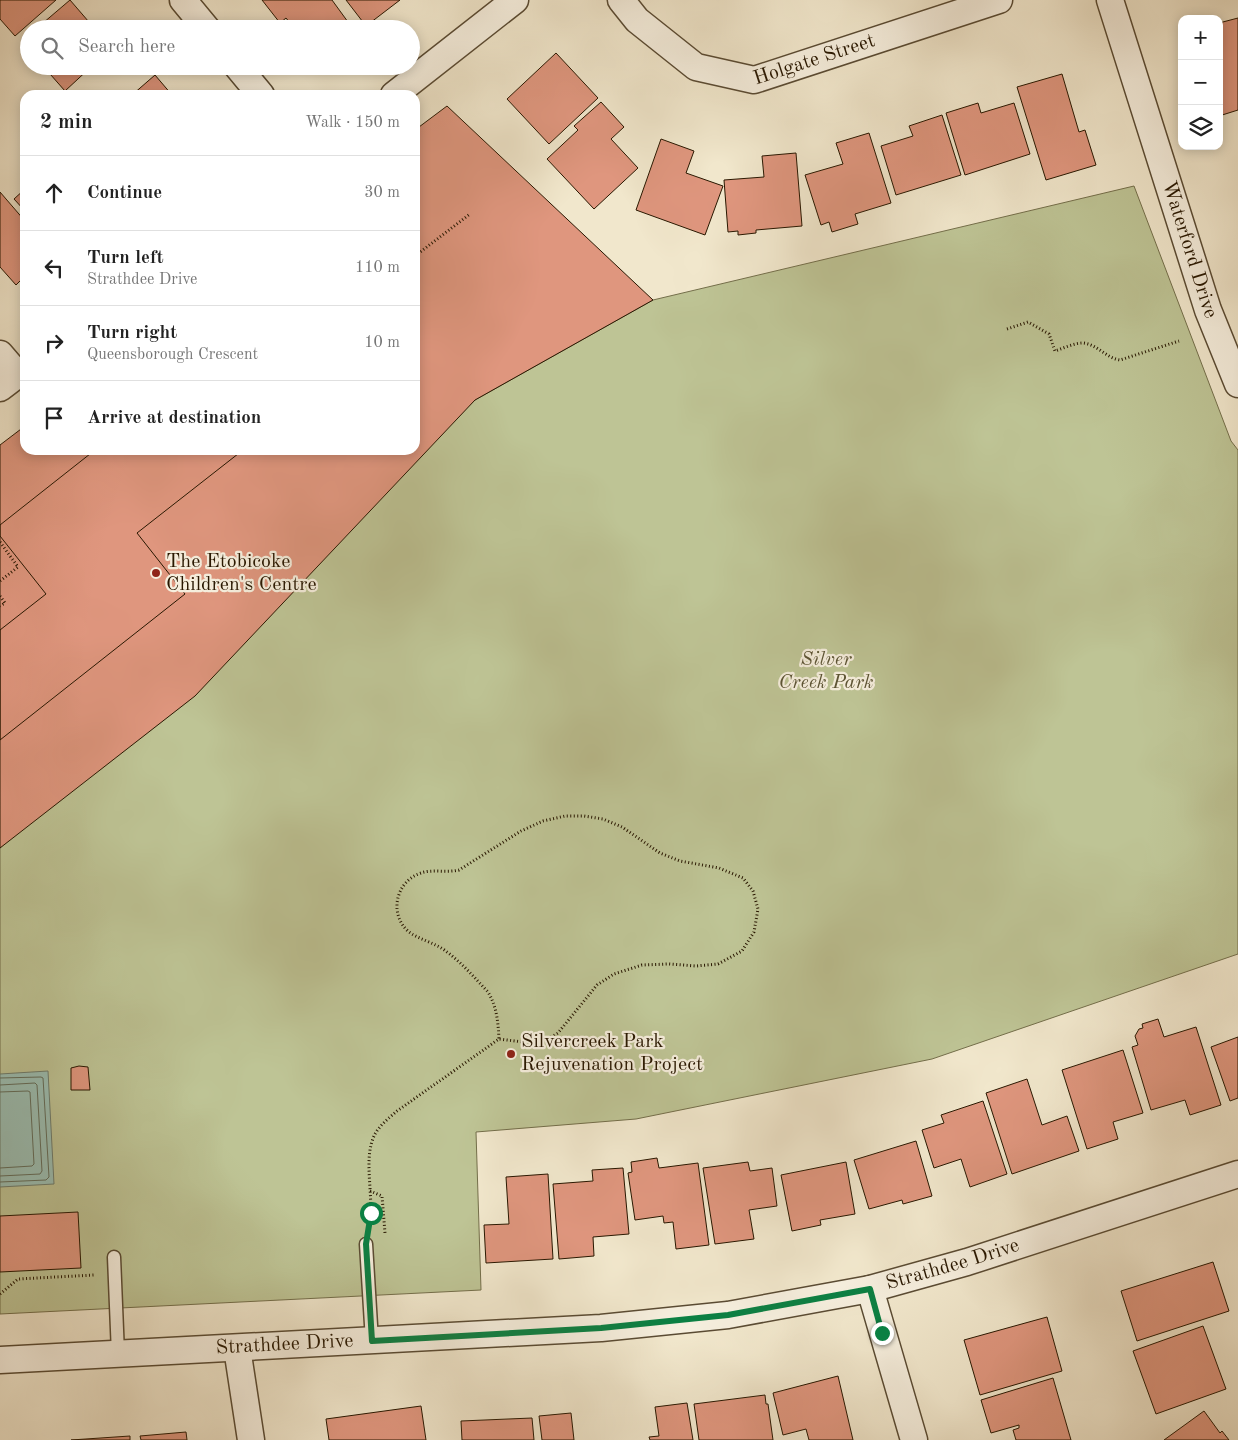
<!DOCTYPE html>
<meta charset="utf-8">
<style>
:root{--surface:#fff;--page:#f2f2f2;--text:#222;--muted:#767676;--line:#e0e0e0}
body{margin:0;font-family:"Old Standard TT",serif;background:var(--page);color:var(--text)}
.controls{position:absolute;right:15px;top:15px;display:grid;overflow:hidden;border-radius:10px;box-shadow:0 2px 12px #0003}
.controls button{width:45px;height:45px;display:grid;place-items:center;padding:0;border:0;border-bottom:1px solid var(--line);background:var(--surface);color:var(--text);font:25px sans-serif}
.stop{position:absolute;width:15px;height:15px;margin:-11px;border:4px solid #0b8043;border-radius:50%;background:#fff}
.stop.end{background:#0b8043;border-color:#fff;box-shadow:0 1px 5px #0008}
.list{margin:0;padding:0;list-style:none}
h2{display:flex;justify-content:space-between;align-items:center;height:65px;margin:0;padding:0 20px;font-size:21px}
h2 small{font-size:16px;font-weight:400;color:var(--muted)}
.list li{display:grid;grid-template-columns:32px 1fr auto;gap:15px;align-items:center;box-sizing:border-box;height:75px;padding:0 20px;border-top:1px solid var(--line)}
.list b{display:block;font-size:19px;white-space:nowrap}
.list p{margin:0;font-size:16px;white-space:nowrap;color:var(--muted)}
.list em{font-size:16px;font-style:normal;color:var(--muted)}
.icon{flex:none;width:28px;height:28px;fill:none;stroke:currentColor;stroke-width:2;stroke-linecap:round;stroke-linejoin:round}
.map{position:relative;flex:none;width:1238px;height:1440px;overflow:hidden}
.search{position:absolute;background:var(--surface);box-shadow:0 2px 12px #0003;left:20px;top:20px;width:400px;height:55px;display:flex;align-items:center;gap:12px;box-sizing:border-box;padding:0 18px;border-radius:28px;color:var(--muted);font-size:19px}
.panel{position:absolute;background:var(--surface);box-shadow:0 2px 12px #0003;left:20px;top:90px;width:400px;height:365px;border-radius:15px}
.map>svg:first-child{display:block}
.green{fill:#bec495;stroke:#736e4a}
.water{fill:#9bc0b5;stroke:#6d7c6d}
.lines{fill:none;stroke-linecap:round;stroke-linejoin:round}
.shore{stroke:#626c5a;stroke-width:1}
.building{fill:#df967e;stroke:#281700}
.lane-casing{stroke:#5a4b33;stroke-width:15}
.street-casing{stroke:#5a4b33;stroke-width:29}
.path{stroke:#281700;stroke-width:3;stroke-dasharray:1 2.5;stroke-linecap:butt}
.lane{stroke:#f6efde;stroke-width:12}
.street{stroke:#f6efde;stroke-width:26}
.route{stroke:#0b8043;stroke-width:6}
.poi-dot{fill:#8f2418;stroke:#f6efde;stroke-width:2}
.labels{text-anchor:middle;dominant-baseline:central;stroke-width:4.5;stroke-linejoin:round;paint-order:stroke}
.street-label{font-size:20px;fill:#281700;stroke:#f6efde}
.poi-label{font-size:20px;fill:#281700;stroke:#f6efde;text-anchor:start}
.park-label{font-size:20px;font-style:italic;fill:#5c5434;stroke:#f6efde}
</style>
<div class="map">
<svg width="1238" height="1440" viewBox="0 0 1238 1440">
<rect width="100%" height="100%" fill="#f1e7cc"/>
<filter id="stains"><feTurbulence type="fractalNoise" baseFrequency=".004" numOctaves="4"/><feColorMatrix values="0 0 0 0 .2 0 0 0 0 .09 0 0 0 0 .02 0 0 0 .5 -.17"/></filter>
<radialGradient id="worn" r=".72"><stop offset=".6" stop-color="#630" stop-opacity="0"/><stop offset="1" stop-color="#630" stop-opacity=".3"/></radialGradient>
<path class="green" d="M 1134,186 L 1231,441 L 1238,450 L 1238,954 L 932,1059 L 636,1119 L 476,1132 L 481,1290 L 0,1314 L 0,848 L 475,400 L 653,300 Z"/>
<path class="water" d="M 48,1071 L 54,1184 L 0,1187 L 0,1074 Z"/>
<g class="lines">
<path class="shore" d="M 0,1078 L 41,1077 L 43,1078 L 49,1177 L 46,1180 L 0,1182
M 0,1085 L 35,1083 L 37,1085 L 42,1171 L 40,1174 L 0,1176
M 0,1092 L 28,1091 L 30,1092 L 34,1164 L 32,1166 L 0,1168"/>
</g>
<path class="building" d="M 0,0 L 56,0 L 15,36 L 0,19 Z
M 70,0 L 95,29 L 36,29 Z
M 262,0 L 332,0 L 348,22 L 339,29 L 295,29 L 286,18 L 280,23 Z
M 346,0 L 400,0 L 366,26 Z
M 1238,18 L 1238,110 L 1219,116 L 1219,23 Z
M 29,35 L 29,49 L 22,41 Z
M 556,53 L 598,98 L 549,144 L 507,99 Z
M 43,66 L 92,66 L 65,91 Z
M 1062,74 L 1079,132 L 1085,130 L 1096,165 L 1046,180 L 1017,87 Z
M 155,75 L 172,95 L 132,95 Z
M 601,102 L 624,127 L 611,139 L 638,168 L 594,209 L 547,159 L 578,130 L 574,126 Z
M 978,103 L 981,113 L 1014,103 L 1030,154 L 965,175 L 946,113 Z
M 447,106 L 653,300 L 475,400 L 195,696 L 0,848 L 0,445 L 25,426 L 25,450 L 415,450 L 415,130 Z
M 942,115 L 961,175 L 896,195 L 881,146 L 913,136 L 909,126 Z
M 869,133 L 891,203 L 855,214 L 858,224 L 832,232 L 829,222 L 821,225 L 805,175 L 843,164 L 836,143 Z
M 661,139 L 694,151 L 686,173 L 723,186 L 705,235 L 636,210 Z
M 796,153 L 802,226 L 756,230 L 756,233 L 738,235 L 738,231 L 728,232 L 724,180 L 764,177 L 762,156 Z
M 25,189 L 25,211 L 14,199 Z
M 0,192 L 25,221 L 25,276 L 16,285 L 0,267 Z
M 95,450 L 243,450 L 137,533 L 185,594 L 0,740 L 0,630 L 46,594 L 0,536 L 0,525 Z
M 1158,1019 L 1164,1037 L 1196,1027 L 1221,1105 L 1190,1115 L 1185,1100 L 1151,1110 L 1132,1047 L 1138,1045 L 1135,1036 L 1139,1029 L 1143,1028 L 1142,1024 Z
M 1238,1037 L 1238,1098 L 1230,1101 L 1211,1047 Z
M 1123,1050 L 1143,1113 L 1113,1122 L 1118,1139 L 1087,1149 L 1062,1070 Z
M 79,1066 L 88,1067 L 90,1090 L 71,1090 L 71,1068 Z
M 1027,1079 L 1042,1125 L 1067,1116 L 1079,1151 L 1012,1174 L 986,1093 Z
M 983,1101 L 1007,1174 L 970,1187 L 961,1159 L 934,1168 L 922,1130 L 944,1123 L 941,1115 Z
M 916,1141 L 932,1196 L 903,1204 L 902,1200 L 869,1209 L 854,1160 Z
M 657,1158 L 659,1168 L 698,1163 L 709,1245 L 676,1249 L 673,1222 L 664,1223 L 663,1216 L 635,1220 L 628,1173 L 632,1172 L 631,1162 Z
M 748,1162 L 750,1171 L 772,1168 L 777,1206 L 749,1210 L 754,1239 L 715,1244 L 703,1168 Z
M 846,1162 L 855,1214 L 820,1220 L 821,1225 L 792,1231 L 781,1175 Z
M 623,1168 L 629,1234 L 593,1237 L 594,1256 L 559,1259 L 553,1184 L 593,1181 L 592,1170 Z
M 548,1174 L 553,1259 L 486,1263 L 484,1225 L 509,1224 L 506,1177 Z
M 78,1212 L 81,1268 L 0,1272 L 0,1216 Z
M 1213,1262 L 1229,1311 L 1137,1341 L 1121,1291 Z
M 1047,1317 L 1062,1371 L 980,1395 L 964,1340 Z
M 1203,1326 L 1226,1389 L 1156,1414 L 1133,1351 Z
M 838,1376 L 853,1440 L 809,1440 L 806,1429 L 783,1435 L 773,1393 Z
M 1053,1378 L 1071,1440 L 1016,1440 L 1013,1430 L 1019,1428 L 1019,1425 L 991,1433 L 981,1400 Z
M 765,1395 L 766,1404 L 768,1404 L 773,1440 L 699,1440 L 694,1404 Z
M 687,1403 L 693,1440 L 650,1440 L 649,1437 L 659,1436 L 655,1407 Z
M 421,1406 L 426,1440 L 329,1440 L 326,1419 Z
M 1204,1411 L 1220,1433 L 1222,1431 L 1229,1440 L 1164,1440 Z
M 571,1413 L 574,1440 L 542,1440 L 539,1416 Z
M 532,1418 L 534,1440 L 462,1440 L 461,1421 Z
M 186,1432 L 187,1440 L 141,1440 L 140,1436 Z
M 130,1436 L 130,1440 L 71,1440 Z"/>
<g class="lines">
<defs>
<path id="lane" d="M 366,1244 L 372,1341
M 114,1257 L 118,1354"/>
<g id="street">
<path d="M 183,0 L 207,29"/>
<path id="s1" d="M 621,0 L 637,20 L 696,67 L 754,80 L 999,0"/>
<path id="s2" d="M 1110,0 L 1208,310 L 1238,384"/>
<path d="M 237,66 L 261,95"/>
<path d="M 394,95 L 515,0"/>
<path d="M 0,354 L 18,375"/>
<path d="M 0,388 L 25,369"/>
<path d="M 870,1289 L 914,1440"/>
<path d="M 237,1348 L 251,1440"/>
<path id="s3" d="M 0,1360 L 601,1328 L 728,1315 L 870,1289 L 967,1262 L 1238,1174"/>
</g>
</defs>
<use href="#lane" class="lane-casing"/>
<use href="#street" class="street-casing"/>
<path class="path" d="M 415,256 L 470,214
M 1007,329 L 1028,322 L 1049,334 L 1055,351 C 1064,348 1074,343 1083,343 C 1097,344 1106,358 1120,360 L 1179,341
M 0,542 L 18,567 L 0,581
M 0,596 L 5,603 L 0,606
M 370,1191 L 382,1196 L 385,1233
M 369,1224 C 375,1196 362,1159 375,1134 C 380,1125 389,1118 397,1111 L 499,1039 C 498,1022 497,1007 488,992 C 475,978 462,963 447,952 C 436,943 420,940 409,932 C 388,914 396,881 421,873 C 432,869 447,873 459,870 L 521,831 L 543,821 L 565,816 L 584,816 L 603,819 L 622,827 L 660,853 L 680,861 L 719,868 L 743,878 L 753,891 L 758,909 L 754,932 L 742,951 L 718,964 L 696,966 L 669,964 L 642,965 L 614,974 L 597,985 L 558,1033 L 545,1041 L 523,1042 L 499,1039
M 0,1294 L 18,1279 L 94,1275"/>
<use href="#lane" class="lane"/>
<use href="#street" class="street"/>
</g>
<g class="lines">
<path class="route" d="M 371,1213 L 366,1244 L 372,1341 L 601,1328 L 728,1315 L 870,1289 L 882,1333"/>
</g>
<g class="poi-dot">
<circle cx="156" cy="573" r="5"/>
<circle cx="511" cy="1054" r="5"/>
</g>
<g class="labels">
<g class="street-label">
<text stroke="none"><textPath href="#s1" startOffset="224">Holgate Street</textPath></text>
<text stroke="none"><textPath href="#s2" startOffset="262">Waterford Drive</textPath></text>
<text stroke="none"><textPath href="#s3" startOffset="960">Strathdee Drive</textPath></text>
<text stroke="none"><textPath href="#s3" startOffset="285">Strathdee Drive</textPath></text>
</g>
<g class="poi-label">
<text x="166" y="562">The Etobicoke<tspan x="166" dy="23">Children's Centre</tspan></text>
<text x="521" y="1042">Silvercreek Park<tspan x="521" dy="23">Rejuvenation Project</tspan></text>
</g>
<g class="park-label">
<text x="826" y="660">Silver<tspan x="826" dy="23">Creek Park</tspan></text>
</g>
</g>
<rect width="100%" height="100%" filter="url(#stains)"/>
<rect width="100%" height="100%" fill="url(#worn)"/>
</svg>
<div class="controls">
<button>+</button>
<button>−</button>
<button><svg class="icon" aria-label="layers" viewBox="0 0 24 24"><path d="M12 4l9 5-9 5-9-5zM3 14l9 5 9-5"/></svg></button>
</div>
<div class="stop" style="left:371px;top:1213px"></div>
<div class="stop end" style="left:882px;top:1333px"></div>
<div class="search"><svg class="icon" aria-label="search" viewBox="0 0 24 24"><circle cx="10" cy="10" r="6"/><path d="M15 15l6 6"/></svg>Search here</div>
<section class="panel">
<h2>2 min<small>Walk · 150 m</small></h2>
<ul class="list">
<li><svg class="icon" aria-label="ahead" viewBox="0 0 24 24"><path d="M12 20V5M6 11l6-6 6 6"/></svg><div><b>Continue</b></div><em>30 m</em></li>
<li><svg class="icon" aria-label="left" viewBox="0 0 24 24"><path d="M17 20v-9H6M10 6l-5 5 5 5"/></svg><div><b>Turn left</b><p>Strathdee Drive</p></div><em>110 m</em></li>
<li><svg class="icon" aria-label="right" viewBox="0 0 24 24"><path d="M7 20v-9h11M14 6l5 5-5 5"/></svg><div><b>Turn right</b><p>Queensborough Crescent</p></div><em>10 m</em></li>
<li><svg class="icon" aria-label="arrive" viewBox="0 0 24 24"><path d="M6 21V4h12l-3 4 3 4H6"/></svg><div><b>Arrive at destination</b></div></li>
</ul>
</section>
</div>
